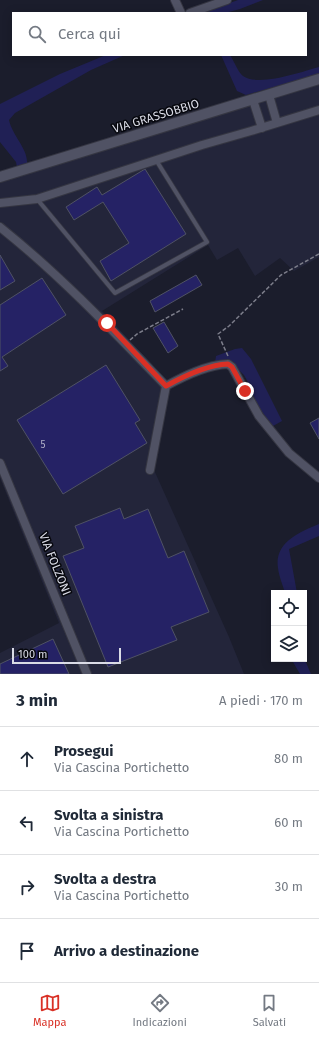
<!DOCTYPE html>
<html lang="it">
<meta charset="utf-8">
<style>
:root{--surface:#fff;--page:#f6f6f7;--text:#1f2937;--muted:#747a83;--line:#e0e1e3;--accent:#d93025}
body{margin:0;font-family:"Fira Sans",sans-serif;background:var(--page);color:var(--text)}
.controls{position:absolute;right:12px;bottom:12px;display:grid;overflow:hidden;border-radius:0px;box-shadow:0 2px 10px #0003}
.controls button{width:36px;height:36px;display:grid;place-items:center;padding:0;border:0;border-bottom:1px solid var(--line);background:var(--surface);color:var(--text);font:20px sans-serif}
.scale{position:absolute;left:12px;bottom:10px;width:109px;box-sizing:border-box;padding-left:4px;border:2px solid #dadbe6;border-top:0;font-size:11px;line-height:14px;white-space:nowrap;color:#dadbe6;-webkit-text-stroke:3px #07080e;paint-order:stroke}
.stop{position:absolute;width:12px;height:12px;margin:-9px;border:3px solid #d93025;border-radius:50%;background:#fff}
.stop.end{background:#d93025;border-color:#fff;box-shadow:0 1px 4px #0008}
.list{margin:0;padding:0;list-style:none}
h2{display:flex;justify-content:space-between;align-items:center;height:52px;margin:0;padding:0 16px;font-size:17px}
h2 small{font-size:13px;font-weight:400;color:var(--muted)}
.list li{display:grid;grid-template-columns:26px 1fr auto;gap:12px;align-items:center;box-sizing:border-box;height:64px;padding:0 16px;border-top:1px solid var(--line)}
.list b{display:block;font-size:15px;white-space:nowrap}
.list p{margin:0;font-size:13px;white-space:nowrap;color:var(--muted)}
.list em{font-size:13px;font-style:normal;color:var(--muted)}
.icon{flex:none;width:22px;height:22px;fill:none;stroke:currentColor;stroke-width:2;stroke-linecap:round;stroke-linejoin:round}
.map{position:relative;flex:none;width:319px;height:674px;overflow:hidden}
.search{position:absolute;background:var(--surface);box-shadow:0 2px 10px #0003;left:12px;right:12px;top:12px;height:44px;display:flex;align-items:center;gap:10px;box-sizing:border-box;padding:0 14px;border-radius:0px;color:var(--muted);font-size:15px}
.sheet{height:308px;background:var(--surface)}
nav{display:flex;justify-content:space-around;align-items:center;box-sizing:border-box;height:56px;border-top:1px solid var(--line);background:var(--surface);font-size:11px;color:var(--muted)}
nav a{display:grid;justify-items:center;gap:2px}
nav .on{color:var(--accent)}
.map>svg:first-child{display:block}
.built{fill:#23253a}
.green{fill:#202055}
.building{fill:#252265;stroke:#4f5264}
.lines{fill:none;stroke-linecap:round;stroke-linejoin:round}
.service-casing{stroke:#353642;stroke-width:5.5}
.minor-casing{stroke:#353642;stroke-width:10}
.tertiary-casing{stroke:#353642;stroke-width:12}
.path{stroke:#7d7e8b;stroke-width:1.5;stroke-dasharray:4 2;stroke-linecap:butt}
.service{stroke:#505264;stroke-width:4}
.minor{stroke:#505264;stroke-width:8}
.tertiary{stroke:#505264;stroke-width:10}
.route{stroke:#d93025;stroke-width:5}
.labels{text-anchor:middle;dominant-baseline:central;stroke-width:3;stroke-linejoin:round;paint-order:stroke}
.number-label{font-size:10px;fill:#adadc6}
.street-label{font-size:12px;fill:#dadbe6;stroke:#07080e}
</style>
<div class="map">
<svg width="319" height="674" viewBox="0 0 319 674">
<rect width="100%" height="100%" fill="#1b1d2c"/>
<path class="built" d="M 319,82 L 319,257 L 294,271 L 280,258 L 255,276 L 238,248 L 217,260 L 208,245 L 102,311 L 171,385 L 154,470 L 229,637 L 244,674 L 0,674 L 0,653 L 59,623 L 0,478 L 0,180 Z"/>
<path class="green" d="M 238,0 L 263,0 L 240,9 L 225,13 L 202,13 Z
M 106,55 L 125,55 L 91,70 L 15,113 L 9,120 C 12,135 28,149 27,163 L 17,167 L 16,162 L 0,142 L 0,104 L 60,74 Z
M 221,55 L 230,55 C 234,61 238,72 243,76 C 259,87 301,72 319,67 L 319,74 L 246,95 L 237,91 Z
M 242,348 L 251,359 L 282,421 L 273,426 L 260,412 L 252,397 L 249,384 L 244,375 L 231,362 L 215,363 L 216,356 L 235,349 Z
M 319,524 L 319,536 L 289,549 L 297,593 L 285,593 C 283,585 279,577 278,568 C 274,543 299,532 319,524 Z
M 304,658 L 311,674 L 300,674 L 293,662 L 292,659 Z"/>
<path class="building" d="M 145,169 L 186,234 L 111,281 L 100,261 L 129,243 L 103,202 L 74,220 L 66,207 L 97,187 L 102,195 Z
M 0,255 L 15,281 L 0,290 Z
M 196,275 L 202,285 L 155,312 L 150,301 Z
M 42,278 L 66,315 L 2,357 L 8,366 L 0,371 L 0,305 Z
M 164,322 L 178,346 L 168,353 L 153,328 Z
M 106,365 L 140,420 L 135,423 L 147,443 L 63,494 L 17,420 Z
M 319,418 L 319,439 L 310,423 Z
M 120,508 L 124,519 L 148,509 L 168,558 L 184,551 L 209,612 L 171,627 L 177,640 L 108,667 L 63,556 L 84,548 L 75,526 Z
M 53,639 L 69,674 L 0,674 L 0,664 Z"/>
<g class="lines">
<defs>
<path id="service" d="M 37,199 L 115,293 L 207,242 L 156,160"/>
<path id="minor" d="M 175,0 L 181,13
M 190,13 L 227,0
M 269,95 L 277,123
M 253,100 L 262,128
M 0,203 L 37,199 L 202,145 L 251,131 L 319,110
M 0,227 C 60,275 113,331 166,386 C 184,376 206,365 228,364 L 232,367 L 259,416 L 289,453 L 319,478
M 0,463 L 87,674
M 150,470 L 166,386"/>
<path id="tertiary" d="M 0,177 L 319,79"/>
</defs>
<use href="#service" class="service-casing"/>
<use href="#minor" class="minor-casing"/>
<use href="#tertiary" class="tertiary-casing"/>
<path class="path" d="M 130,340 L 137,334 L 183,309
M 228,356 L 218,334 L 229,326 L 281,275 L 319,254"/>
<use href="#service" class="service"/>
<use href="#minor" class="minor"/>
<use href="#tertiary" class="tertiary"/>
</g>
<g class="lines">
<path class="route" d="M 107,323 L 166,386 C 184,376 206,365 228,364 L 232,367 L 245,391"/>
</g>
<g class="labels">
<g class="number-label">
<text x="43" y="445">5</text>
</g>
<g class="street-label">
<text transform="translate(156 116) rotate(-17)">VIA GRASSOBBIO</text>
<text transform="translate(55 564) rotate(68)">VIA FOLZONI</text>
</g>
</g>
</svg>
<div class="controls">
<button><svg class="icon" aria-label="locate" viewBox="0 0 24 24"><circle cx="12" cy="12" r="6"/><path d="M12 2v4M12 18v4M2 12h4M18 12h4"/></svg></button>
<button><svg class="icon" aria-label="layers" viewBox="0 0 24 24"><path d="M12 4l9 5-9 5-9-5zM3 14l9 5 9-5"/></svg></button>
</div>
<div class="scale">100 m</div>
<div class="stop" style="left:107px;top:323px"></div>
<div class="stop end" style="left:245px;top:391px"></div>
<div class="search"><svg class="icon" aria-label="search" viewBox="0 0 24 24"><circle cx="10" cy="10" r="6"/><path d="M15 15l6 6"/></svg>Cerca qui</div>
</div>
<section class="sheet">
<h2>3 min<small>A piedi · 170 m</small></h2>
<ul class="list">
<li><svg class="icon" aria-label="ahead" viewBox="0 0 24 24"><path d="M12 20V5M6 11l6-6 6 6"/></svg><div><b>Prosegui</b><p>Via Cascina Portichetto</p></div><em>80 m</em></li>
<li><svg class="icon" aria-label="left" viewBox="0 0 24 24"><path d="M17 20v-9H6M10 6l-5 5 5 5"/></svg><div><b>Svolta a sinistra</b><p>Via Cascina Portichetto</p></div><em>60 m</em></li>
<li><svg class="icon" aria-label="right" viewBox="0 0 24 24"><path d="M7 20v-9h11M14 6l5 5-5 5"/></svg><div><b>Svolta a destra</b><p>Via Cascina Portichetto</p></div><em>30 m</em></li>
<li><svg class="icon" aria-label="arrive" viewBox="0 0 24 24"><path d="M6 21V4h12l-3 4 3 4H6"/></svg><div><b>Arrivo a destinazione</b></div></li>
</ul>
</section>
<nav>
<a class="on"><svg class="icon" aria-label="map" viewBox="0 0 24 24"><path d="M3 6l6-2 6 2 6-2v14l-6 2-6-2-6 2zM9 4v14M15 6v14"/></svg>Mappa</a>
<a><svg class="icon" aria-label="directions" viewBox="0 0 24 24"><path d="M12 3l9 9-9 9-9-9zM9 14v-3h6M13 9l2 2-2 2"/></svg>Indicazioni</a>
<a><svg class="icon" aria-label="saved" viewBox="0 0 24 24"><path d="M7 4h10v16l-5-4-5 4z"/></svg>Salvati</a>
</nav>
